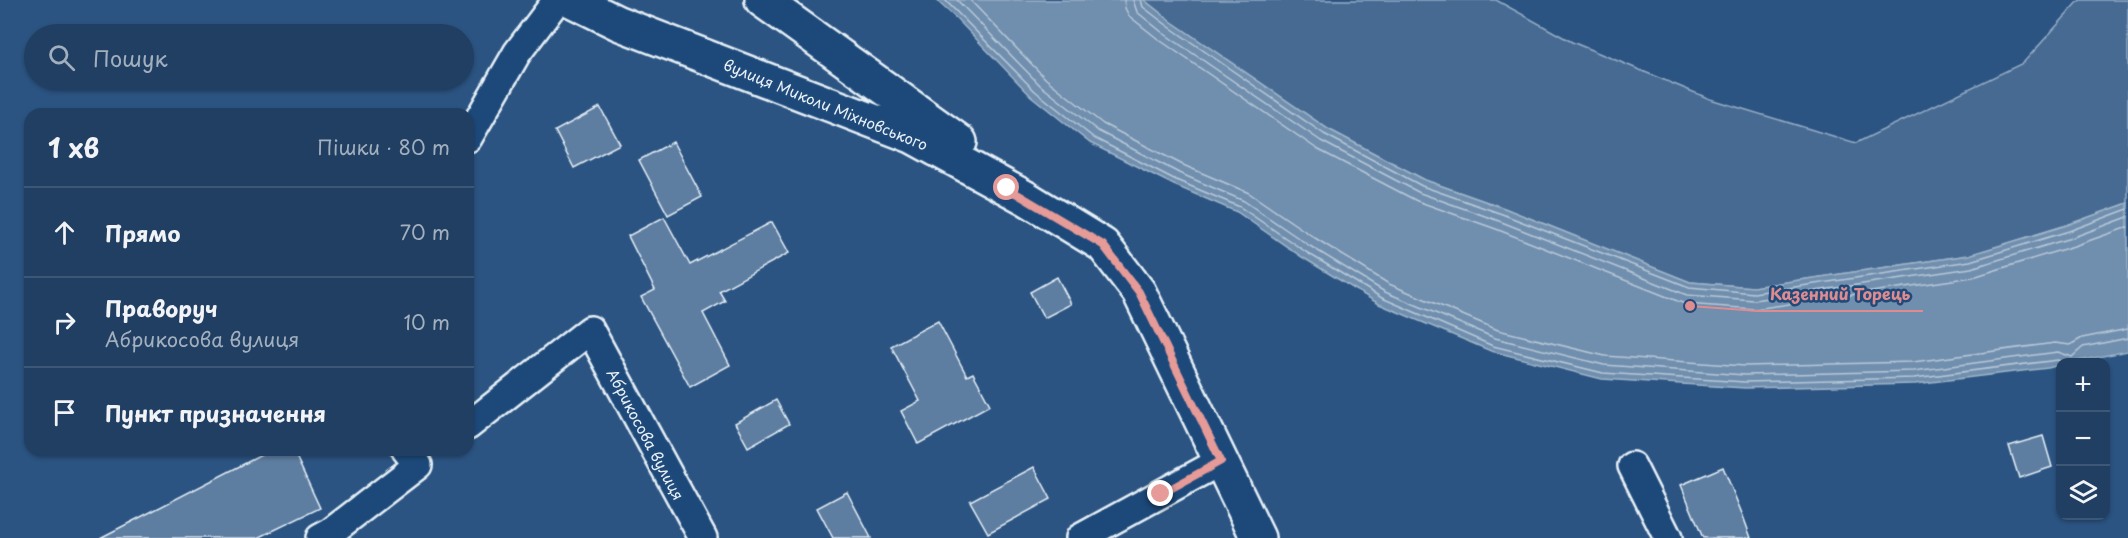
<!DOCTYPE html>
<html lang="uk">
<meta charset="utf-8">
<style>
:root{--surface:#203f62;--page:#2d4a6b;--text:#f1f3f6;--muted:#a2afbe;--line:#3d5877}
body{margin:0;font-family:"Playpen Sans",sans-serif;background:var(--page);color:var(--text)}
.controls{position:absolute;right:18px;bottom:18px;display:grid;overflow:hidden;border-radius:12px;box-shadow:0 2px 4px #0004}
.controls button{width:54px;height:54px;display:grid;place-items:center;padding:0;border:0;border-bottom:2px solid var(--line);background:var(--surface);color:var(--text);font:30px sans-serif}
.stop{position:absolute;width:18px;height:18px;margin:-14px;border:4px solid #e69b98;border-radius:50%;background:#fff}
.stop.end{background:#e69b98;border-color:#fff;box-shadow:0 2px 6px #0008}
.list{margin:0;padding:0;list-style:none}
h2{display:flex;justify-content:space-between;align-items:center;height:78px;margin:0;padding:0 24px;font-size:26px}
h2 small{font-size:20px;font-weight:400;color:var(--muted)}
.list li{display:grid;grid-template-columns:39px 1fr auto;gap:18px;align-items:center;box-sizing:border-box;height:90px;padding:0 24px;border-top:2px solid var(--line)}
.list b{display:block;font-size:22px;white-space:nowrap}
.list p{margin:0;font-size:20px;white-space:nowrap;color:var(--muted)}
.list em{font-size:20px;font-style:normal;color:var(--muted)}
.icon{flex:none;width:33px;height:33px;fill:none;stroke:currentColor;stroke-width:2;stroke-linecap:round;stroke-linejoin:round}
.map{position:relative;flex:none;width:2128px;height:538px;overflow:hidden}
.search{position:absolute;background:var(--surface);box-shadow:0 2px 4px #0004;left:24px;top:24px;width:450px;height:66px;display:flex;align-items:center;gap:15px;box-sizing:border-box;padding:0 21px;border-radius:33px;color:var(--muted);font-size:22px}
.panel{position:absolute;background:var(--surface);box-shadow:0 2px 4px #0004;left:24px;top:108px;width:450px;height:348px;border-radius:18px}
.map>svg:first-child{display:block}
.green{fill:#476b93;stroke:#98aec6;stroke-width:1.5}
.water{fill:#708ead;stroke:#a0b6cb;stroke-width:1.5}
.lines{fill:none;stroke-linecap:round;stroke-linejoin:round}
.shore{stroke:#b8c9da;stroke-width:1.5}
.building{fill:#5d7da1;stroke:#e8f1f8;stroke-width:1.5}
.street-casing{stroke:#e8f1f8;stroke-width:32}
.secondary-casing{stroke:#e8f1f8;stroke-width:38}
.street{stroke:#1f4a7a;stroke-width:27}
.secondary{stroke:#1f4a7a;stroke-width:33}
.route{stroke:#e69b98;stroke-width:8}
.labels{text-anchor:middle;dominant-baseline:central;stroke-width:5;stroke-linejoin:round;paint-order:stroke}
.street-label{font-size:15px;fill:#e8f1f8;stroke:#1f4a7a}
.leader{fill:none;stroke:#df8c90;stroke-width:2}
.callout-dot{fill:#df8c90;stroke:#1f4a7a;stroke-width:2}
.callout-label{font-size:16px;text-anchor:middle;font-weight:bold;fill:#df8c90;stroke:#1f4a7a;stroke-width:5;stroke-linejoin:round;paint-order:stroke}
</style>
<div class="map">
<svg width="2128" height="538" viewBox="0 0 2128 538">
<rect width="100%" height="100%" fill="#2b5482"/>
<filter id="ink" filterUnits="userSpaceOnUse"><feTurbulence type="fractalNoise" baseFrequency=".0167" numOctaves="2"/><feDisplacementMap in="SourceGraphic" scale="12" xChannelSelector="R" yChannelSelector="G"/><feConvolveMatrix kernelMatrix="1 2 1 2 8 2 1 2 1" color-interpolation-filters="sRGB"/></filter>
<g filter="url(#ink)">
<path class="green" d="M 1144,0 L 1496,0 L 1572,42 L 1710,99 L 1856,143 L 2023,63 L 2080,0 L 2128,0 L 2128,203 L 2067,225 L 1969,255 L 1753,287 L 1690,282 L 1504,208 L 1425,180 L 1328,129 L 1172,22 Z"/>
<path class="water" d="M 936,0 L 1144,0 L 1172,22 L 1328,129 L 1425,180 L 1504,208 L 1690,282 L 1753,287 L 1969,255 L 2067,225 L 2128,203 L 2128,351 L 2073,362 L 2060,362 L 2060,365 L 2048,368 L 1915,384 L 1745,388 L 1602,379 L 1491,351 L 1379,304 L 1302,257 L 1237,212 L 1174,185 L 1090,143 L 1031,96 L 957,19 Z"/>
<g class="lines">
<path class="shore" d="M 945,0 L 1035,91 L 1094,138 L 1176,180 L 1240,207 L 1306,252 L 1382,298 L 1493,346 L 1603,373 L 1745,382 L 1914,378 L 2058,360 L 2065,362
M 957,0 L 1040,85 L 1098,131 L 1179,173 L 1244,201 L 1310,246 L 1385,292 L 1495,338 L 1604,365 L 1745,375 L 1914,371 L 2058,352 L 2072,357 L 2083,347 L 2128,338
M 970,0 L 1046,79 L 1103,124 L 1183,165 L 1249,193 L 1315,238 L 1389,284 L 1498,330 L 1605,356 L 1745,366 L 1913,362 L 2055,343 L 2070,345 L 2082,338 L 2128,329
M 1124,0 L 1125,8 L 1129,16 L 1158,39 L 1317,149 L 1417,201 L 1496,229 L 1685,304 L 1755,309 L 1973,277 L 2074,246 L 2128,227
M 1133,0 L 1137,12 L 1163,33 L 1321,141 L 1420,193 L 1499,221 L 1687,295 L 1754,300 L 1971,268 L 2071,238 L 2128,217
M 1141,0 L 1143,7 L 1168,26 L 1324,134 L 1422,186 L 1502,214 L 1689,287 L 1754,293 L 1970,261 L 2069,231 L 2128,209"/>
</g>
<path class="building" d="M 600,107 L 620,144 L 574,168 L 555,131 Z
M 673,142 L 702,197 L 668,215 L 639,160 Z
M 664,217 L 690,265 L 772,222 L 789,253 L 719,291 L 725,301 L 703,313 L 730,365 L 690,387 L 641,297 L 655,290 L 628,236 Z
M 1057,277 L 1071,304 L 1044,318 L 1030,292 Z
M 938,321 L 967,376 L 973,373 L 990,405 L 918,444 L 901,411 L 920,401 L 891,346 Z
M 776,400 L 789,424 L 748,447 L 735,423 Z
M 2043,436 L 2052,467 L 2019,478 L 2009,446 Z
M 271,450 L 293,450 L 320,508 L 258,538 L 100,538 Z
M 1034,467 L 1051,499 L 988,533 L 970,501 Z
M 1723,467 L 1743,516 L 1751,538 L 1703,538 L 1681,485 Z
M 847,492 L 871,538 L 833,538 L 817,508 Z"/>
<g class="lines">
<defs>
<path id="street" d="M 468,138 L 517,53 L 557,0
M 468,426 L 590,330 L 703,538
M 1632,466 L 1668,538
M 320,538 L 331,532 L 418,465 L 406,450
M 1080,538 L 1221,461"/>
<path id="secondary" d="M 571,0 L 618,23 L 912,136 L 1026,198 L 1103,245 L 1139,292 L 1258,538
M 762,0 L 960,142"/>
</defs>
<use href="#street" class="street-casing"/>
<use href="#secondary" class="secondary-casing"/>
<use href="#street" class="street"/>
<use href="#secondary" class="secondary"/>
</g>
</g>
<g class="lines" filter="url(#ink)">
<path class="route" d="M 1007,188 L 1103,245 L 1139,292 L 1221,461 L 1161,494"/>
</g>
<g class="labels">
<g class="street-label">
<text transform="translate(826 104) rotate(22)">вулиця Миколи Міхновського</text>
<text transform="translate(646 434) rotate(62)">Абрикосова вулиця</text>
</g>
</g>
<path class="leader" d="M1690 306L1758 311H1923"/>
<circle class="callout-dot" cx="1690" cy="306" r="6"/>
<g class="callout-label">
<text x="1840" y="300">Казенний Торець</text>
</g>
</svg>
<div class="controls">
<button>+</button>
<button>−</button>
<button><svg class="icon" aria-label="layers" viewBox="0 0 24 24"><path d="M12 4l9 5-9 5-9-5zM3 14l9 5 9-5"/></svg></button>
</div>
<div class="stop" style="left:1007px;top:188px"></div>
<div class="stop end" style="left:1161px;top:494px"></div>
<div class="search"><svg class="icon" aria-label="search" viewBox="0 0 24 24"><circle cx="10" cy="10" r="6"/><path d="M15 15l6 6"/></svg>Пошук</div>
<section class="panel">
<h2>1 хв<small>Пішки · 80 m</small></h2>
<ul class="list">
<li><svg class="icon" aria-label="ahead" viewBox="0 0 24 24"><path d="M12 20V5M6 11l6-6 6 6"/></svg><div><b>Прямо</b></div><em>70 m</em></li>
<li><svg class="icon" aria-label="right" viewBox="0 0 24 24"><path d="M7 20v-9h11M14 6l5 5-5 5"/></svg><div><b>Праворуч</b><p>Абрикосова вулиця</p></div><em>10 m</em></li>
<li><svg class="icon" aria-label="arrive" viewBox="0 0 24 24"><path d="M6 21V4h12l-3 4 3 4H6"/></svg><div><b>Пункт призначення</b></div></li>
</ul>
</section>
</div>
